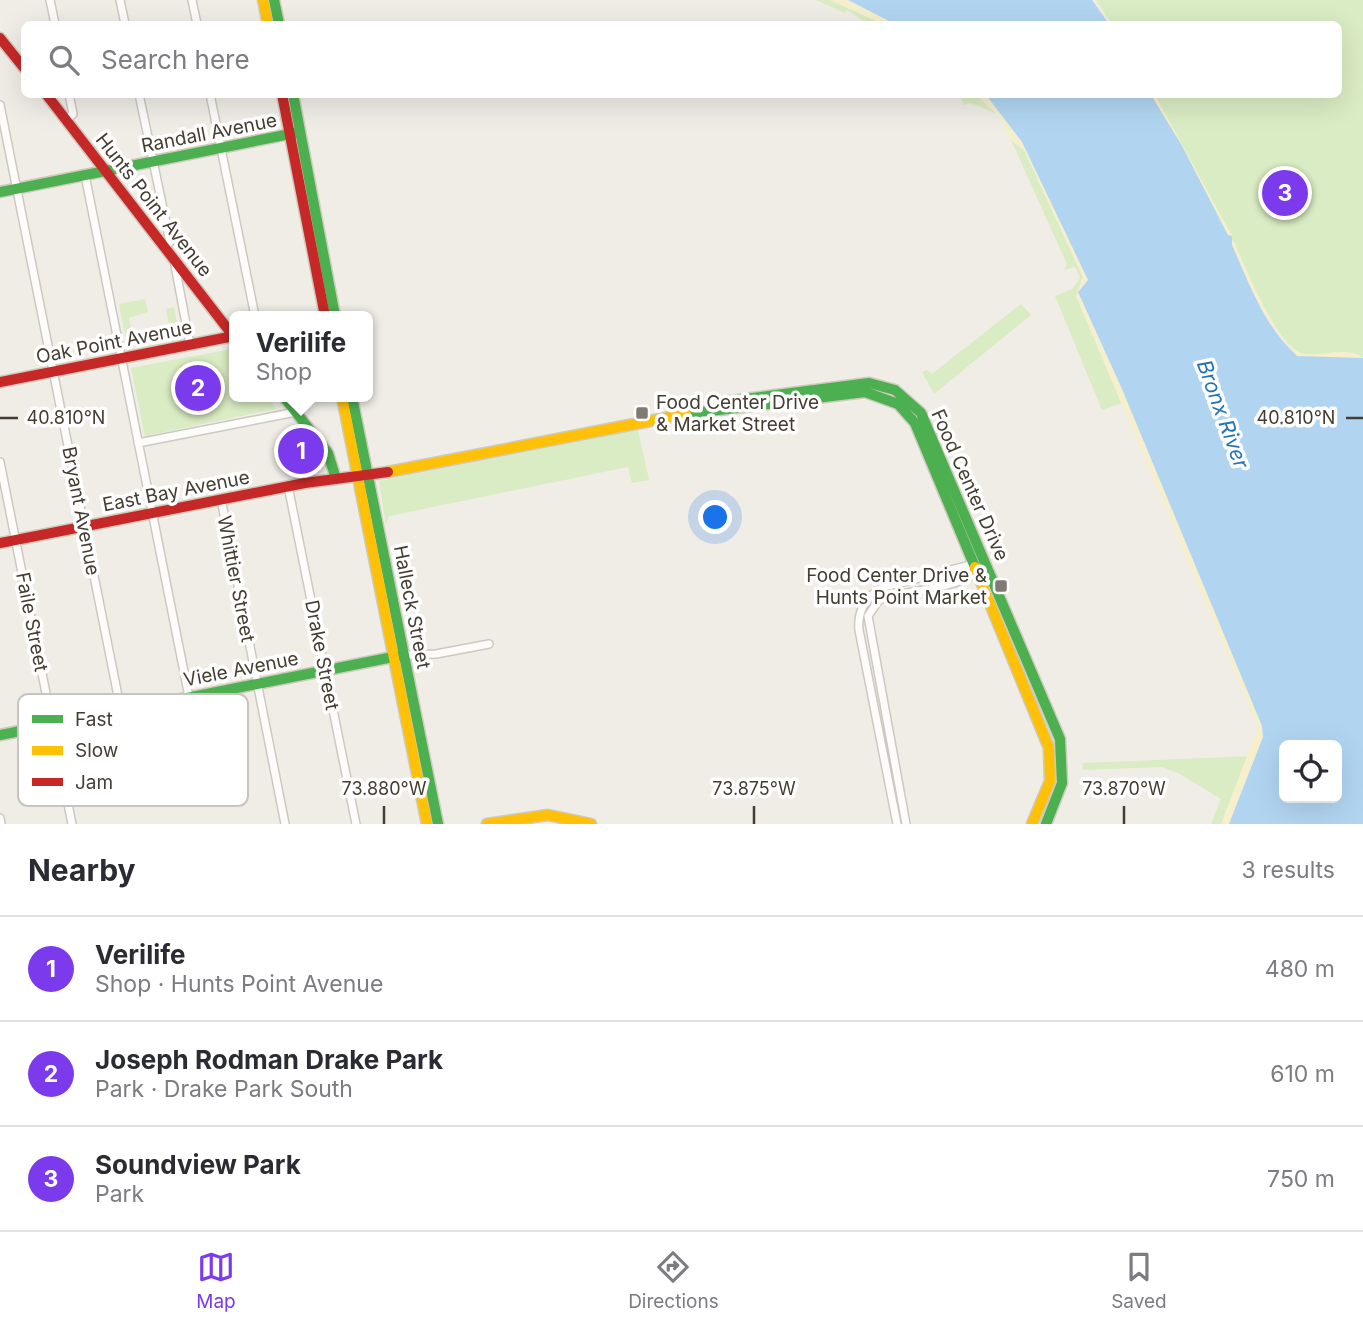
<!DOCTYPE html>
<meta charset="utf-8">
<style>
:root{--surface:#fff;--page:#f2f2f3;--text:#2b2b33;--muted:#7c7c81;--line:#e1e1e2;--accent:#7c3aed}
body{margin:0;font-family:Inter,sans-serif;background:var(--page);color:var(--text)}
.controls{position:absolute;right:21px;bottom:21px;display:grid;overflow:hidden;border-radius:10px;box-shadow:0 7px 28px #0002}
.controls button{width:63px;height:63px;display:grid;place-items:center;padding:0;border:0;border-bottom:2px solid var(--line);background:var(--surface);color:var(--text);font:35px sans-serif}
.you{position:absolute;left:716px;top:518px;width:24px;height:24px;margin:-18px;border:5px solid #fff;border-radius:50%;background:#1a73e8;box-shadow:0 0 0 10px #1a73e833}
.badge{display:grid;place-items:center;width:46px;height:46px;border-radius:50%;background:var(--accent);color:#fff;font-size:23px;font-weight:700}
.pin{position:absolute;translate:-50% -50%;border:4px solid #fff;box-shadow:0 2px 7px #0006}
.popup{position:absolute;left:229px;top:311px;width:144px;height:91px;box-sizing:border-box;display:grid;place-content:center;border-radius:10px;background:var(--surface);filter:drop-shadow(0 2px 5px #0005);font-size:23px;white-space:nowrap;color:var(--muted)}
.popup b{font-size:26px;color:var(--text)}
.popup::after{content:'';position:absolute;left:50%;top:100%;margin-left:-14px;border:14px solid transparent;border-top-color:var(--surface)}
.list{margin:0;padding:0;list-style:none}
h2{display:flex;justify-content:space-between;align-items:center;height:91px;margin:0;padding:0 28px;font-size:30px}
h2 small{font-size:23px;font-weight:400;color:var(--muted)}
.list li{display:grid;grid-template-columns:46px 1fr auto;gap:21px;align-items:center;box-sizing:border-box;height:105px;padding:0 28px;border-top:2px solid var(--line)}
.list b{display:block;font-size:26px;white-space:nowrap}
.list p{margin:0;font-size:23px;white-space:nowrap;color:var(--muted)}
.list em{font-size:23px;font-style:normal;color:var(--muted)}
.icon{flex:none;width:38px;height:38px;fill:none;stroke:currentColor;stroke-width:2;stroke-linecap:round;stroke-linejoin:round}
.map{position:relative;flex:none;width:1363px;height:824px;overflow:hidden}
.search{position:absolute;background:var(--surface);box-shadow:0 7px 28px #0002;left:21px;right:21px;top:21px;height:77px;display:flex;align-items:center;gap:18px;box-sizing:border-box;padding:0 24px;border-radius:10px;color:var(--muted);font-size:26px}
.sheet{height:406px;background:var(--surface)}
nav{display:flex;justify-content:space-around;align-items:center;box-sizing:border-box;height:98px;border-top:2px solid var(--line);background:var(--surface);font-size:19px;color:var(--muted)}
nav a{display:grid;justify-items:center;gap:4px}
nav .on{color:var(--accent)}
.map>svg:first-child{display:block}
.green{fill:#daecc3}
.sand{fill:#f6efcd}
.water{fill:#b1d5f1;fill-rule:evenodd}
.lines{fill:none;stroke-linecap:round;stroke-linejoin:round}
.street-casing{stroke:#cbc9c2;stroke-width:10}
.fast-casing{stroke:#cecabc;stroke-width:13}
.slow-casing{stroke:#cecabc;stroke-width:13}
.jam-casing{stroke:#cecabc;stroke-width:13}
.street{stroke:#fdfcfb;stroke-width:7}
.fast{stroke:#4caf50;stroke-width:10}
.slow{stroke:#ffc107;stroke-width:10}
.jam{stroke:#c62828;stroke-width:10}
.ticks{fill:none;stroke:#443e32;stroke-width:2.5}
.poi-dot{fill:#807b71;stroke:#fff;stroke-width:2.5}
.labels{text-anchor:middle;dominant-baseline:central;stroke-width:7;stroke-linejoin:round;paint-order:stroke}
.street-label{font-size:19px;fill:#443e32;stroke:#fff}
.poi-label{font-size:19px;fill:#443e32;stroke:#fff;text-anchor:start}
.water-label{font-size:21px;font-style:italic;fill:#2373b8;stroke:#fff}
.key{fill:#fff;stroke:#c7c5c2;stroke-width:2}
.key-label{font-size:19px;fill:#443e32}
.ticks-label{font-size:18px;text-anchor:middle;fill:#443e32;stroke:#fff;stroke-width:7;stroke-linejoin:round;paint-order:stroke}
</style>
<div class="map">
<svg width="1363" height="824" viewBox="0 0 1363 824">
<rect width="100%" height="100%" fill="#efede6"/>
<path class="green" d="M 816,0 L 830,0 L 883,24 L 868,24 L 847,10 L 845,13 Z
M 1096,0 L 1363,0 L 1363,358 L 1297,356 L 1260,308 L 1233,241 L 1154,95 L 1338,94 L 1338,24 L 1112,24 Z
M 960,95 L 976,95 L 997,114 L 971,103 L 964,105 Z
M 1011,140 L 1024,150 L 1083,277 L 1076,296 L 1122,403 L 1102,410 L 1055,296 L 1072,289 L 1080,278 L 1075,267 L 1064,270 L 1067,264 Z
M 145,299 L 148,312 L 129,318 L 133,342 L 127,344 L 119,304 Z
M 1021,304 L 1031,315 L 934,394 L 922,372 L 927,370 L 932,374 Z
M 174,307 L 179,333 L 171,335 L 166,309 Z
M 231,349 L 234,353 L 234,397 L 269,397 L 276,409 L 145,436 L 131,368 Z
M 638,430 L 649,480 L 632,483 L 628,467 L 389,516 L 386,525 L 379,481 Z
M 1255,756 L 1229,824 L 1211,824 L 1221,799 L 1180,774 L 1162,767 L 1082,770 L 1083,763 Z"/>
<path class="sand" d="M 830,0 L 848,0 L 895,24 L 883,24 Z
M 976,95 L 986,95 L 1022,142 L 1088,280 L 1078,292 L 1122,389 L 1262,726 L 1263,737 L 1229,824 L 1221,824 L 1258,727 L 1076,296 L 1083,277 L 1024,150 L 1011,140 L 997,114 Z
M 1151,95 L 1155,95 L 1232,236 L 1228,235 L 1181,144 Z
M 1234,241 C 1244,265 1279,352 1305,354 C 1323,356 1349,346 1363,358 L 1297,356 L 1260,308 L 1232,245 Z"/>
<path class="water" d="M 848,0 L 1092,0 L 1109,24 L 895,24 Z
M 986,95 L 1151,95 L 1181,144 L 1228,235 L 1232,236 L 1232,245 C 1250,285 1264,326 1297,356 L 1363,358 L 1363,824 L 1229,824 L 1263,737 L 1262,726 L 1122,389 L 1078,292 L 1088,280 L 1022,142 ZM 1337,745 L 1337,798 L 1284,798 L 1284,745 Z"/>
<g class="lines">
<defs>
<path id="street" d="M 50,0 L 55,24
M 120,0 L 125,24
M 192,0 L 197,24
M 139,94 L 170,242 L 165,247
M 210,94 L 255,316
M 0,105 L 121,711
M 66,120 L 73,114 L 69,94
M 85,175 L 189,697
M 174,260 L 190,345
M 138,443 L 296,412
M 0,462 L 72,824
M 288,486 L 356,824
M 221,499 L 285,824
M 404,655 L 436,654 L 489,644
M 0,818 L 1,824
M 897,824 L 859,630 C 857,611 866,596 884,587 L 974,564
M 906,824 L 868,616 L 879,600 C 911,588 965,591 986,563"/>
<path id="fast" d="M 274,0 L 279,24
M 293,94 L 335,316
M 0,192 L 300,132
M 284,397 L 328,453 L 336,479
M 352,397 L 438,824
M 722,402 L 869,383 L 895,390 L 921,413 L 1060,739 L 1062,783 L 1046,824
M 686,414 L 865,392 L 898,404 L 915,423 L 975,567
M 0,735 L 398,656"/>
<path id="slow" d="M 263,0 L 268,24
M 342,397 L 427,824
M 388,472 L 686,414
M 975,567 L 1049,748 L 1050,781 L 1032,824
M 487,824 L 548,815 L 591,824"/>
<path id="jam" d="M 0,38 L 24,68
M 46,94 L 234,337
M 282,94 L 325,316
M 0,382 L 234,336
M 0,543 L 305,483 L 388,472"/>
</defs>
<use href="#street" class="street-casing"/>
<use href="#fast" class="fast-casing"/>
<use href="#slow" class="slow-casing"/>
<use href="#jam" class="jam-casing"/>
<use href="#street" class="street"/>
<use href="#fast" class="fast"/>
<use href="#slow" class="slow"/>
<use href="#jam" class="jam"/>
</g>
<path class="ticks" d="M 0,418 L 18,418M 1346,418 L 1363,418M 384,806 L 384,824M 754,806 L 754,824M 1124,806 L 1124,824"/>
<g class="poi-dot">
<rect x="635" y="406" width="14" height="14" rx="3.5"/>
<rect x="994" y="579" width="14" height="14" rx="3.5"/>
</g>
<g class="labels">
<g class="street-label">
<text transform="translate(209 133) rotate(-11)">Randall Avenue</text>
<text transform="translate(154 205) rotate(52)">Hunts Point Avenue</text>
<text transform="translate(114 342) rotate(-11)">Oak Point Avenue</text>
<text transform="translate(970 485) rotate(66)">Food Center Drive</text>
<text transform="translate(176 491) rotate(-11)">East Bay Avenue</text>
<text transform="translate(81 511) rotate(79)">Bryant Avenue</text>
<text transform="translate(236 579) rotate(79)">Whittier Street</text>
<text transform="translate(412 607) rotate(79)">Halleck Street</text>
<text transform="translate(32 622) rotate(79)">Faile Street</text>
<text transform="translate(322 655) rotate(79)">Drake Street</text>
<text transform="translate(241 669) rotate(-11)">Viele Avenue</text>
</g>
<g class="poi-label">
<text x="656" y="402">Food Center Drive<tspan x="656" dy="22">&amp; Market Street</tspan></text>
<text x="987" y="575" text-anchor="end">Food Center Drive &amp;<tspan x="987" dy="22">Hunts Point Market</tspan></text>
</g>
<g class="water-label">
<text transform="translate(1223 414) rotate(70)">Bronx River</text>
</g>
</g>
<rect x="18" y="694" width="230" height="112" rx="10" class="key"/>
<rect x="32" y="715" width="31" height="8" fill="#4caf50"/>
<rect x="32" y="746" width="31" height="9" fill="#ffc107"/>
<rect x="32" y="778" width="31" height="8" fill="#c62828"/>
<g class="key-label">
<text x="75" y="726">Fast</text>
<text x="75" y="757">Slow</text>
<text x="75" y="789">Jam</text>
</g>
<g class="ticks-label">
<text x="66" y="424">40.810°N</text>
<text x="1296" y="424">40.810°N</text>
<text x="384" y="795">73.880°W</text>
<text x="754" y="795">73.875°W</text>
<text x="1124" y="795">73.870°W</text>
</g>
</svg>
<div class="controls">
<button><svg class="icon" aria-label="locate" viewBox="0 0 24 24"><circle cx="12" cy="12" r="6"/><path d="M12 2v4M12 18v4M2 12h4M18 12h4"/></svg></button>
</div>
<div class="you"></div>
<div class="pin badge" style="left:301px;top:451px">1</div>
<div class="popup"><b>Verilife</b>Shop</div>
<div class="pin badge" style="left:198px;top:388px">2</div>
<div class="pin badge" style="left:1285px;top:193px">3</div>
<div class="search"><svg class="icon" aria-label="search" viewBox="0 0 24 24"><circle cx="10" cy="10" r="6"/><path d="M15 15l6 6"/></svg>Search here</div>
</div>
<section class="sheet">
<h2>Nearby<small>3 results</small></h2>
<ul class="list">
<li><span class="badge">1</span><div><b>Verilife</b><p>Shop · Hunts Point Avenue</p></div><em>480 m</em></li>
<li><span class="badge">2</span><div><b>Joseph Rodman Drake Park</b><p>Park · Drake Park South</p></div><em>610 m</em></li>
<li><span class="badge">3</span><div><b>Soundview Park</b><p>Park</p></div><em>750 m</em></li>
</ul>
</section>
<nav>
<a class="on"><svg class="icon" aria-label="map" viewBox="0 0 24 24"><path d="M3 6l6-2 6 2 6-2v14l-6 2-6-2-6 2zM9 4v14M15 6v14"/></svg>Map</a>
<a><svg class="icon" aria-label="directions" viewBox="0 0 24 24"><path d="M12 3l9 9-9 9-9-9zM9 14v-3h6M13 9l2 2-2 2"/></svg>Directions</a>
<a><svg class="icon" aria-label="saved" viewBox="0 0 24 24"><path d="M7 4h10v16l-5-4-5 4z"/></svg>Saved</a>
</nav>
